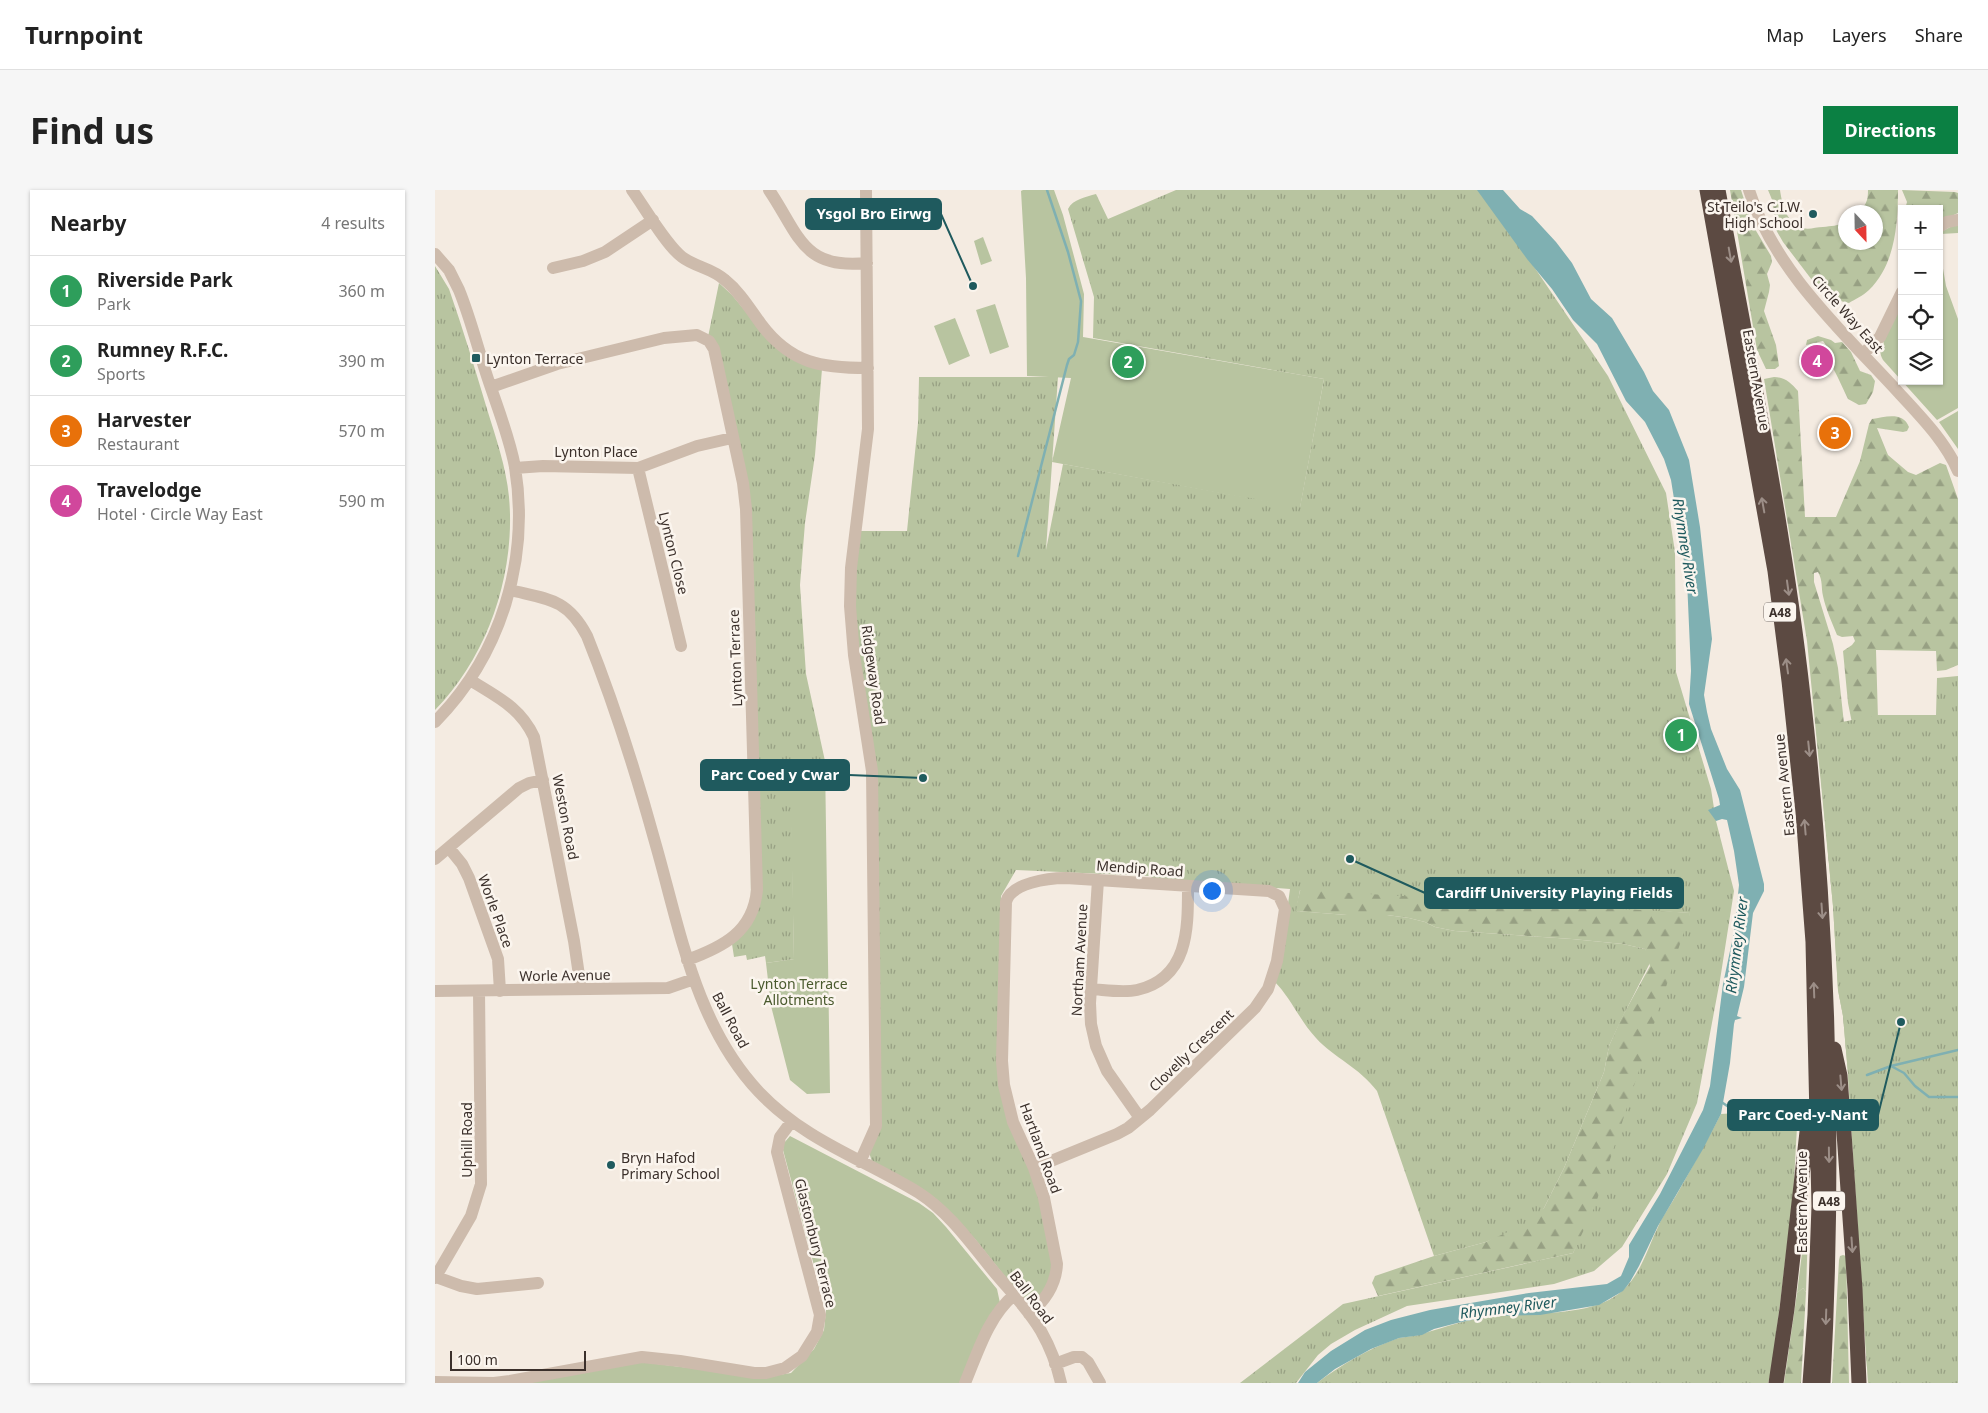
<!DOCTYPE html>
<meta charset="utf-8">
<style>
:root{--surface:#fff;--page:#f6f6f6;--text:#222;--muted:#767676;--line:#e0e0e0;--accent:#0b8043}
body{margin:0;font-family:"Noto Sans",sans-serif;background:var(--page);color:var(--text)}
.controls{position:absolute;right:15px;top:15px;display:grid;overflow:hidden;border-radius:0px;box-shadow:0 1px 4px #0004}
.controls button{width:45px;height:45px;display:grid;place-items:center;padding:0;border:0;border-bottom:1px solid var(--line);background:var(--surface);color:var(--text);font:25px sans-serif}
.compass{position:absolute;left:1403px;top:15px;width:45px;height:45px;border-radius:50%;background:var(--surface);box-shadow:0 1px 4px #0004;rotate:158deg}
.scale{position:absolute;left:15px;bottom:12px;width:136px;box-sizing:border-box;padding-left:5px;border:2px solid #3b302b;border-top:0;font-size:14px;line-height:18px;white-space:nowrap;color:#3b302b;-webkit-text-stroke:4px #fbf5ee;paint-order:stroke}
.you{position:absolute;left:776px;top:700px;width:18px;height:18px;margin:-12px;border:4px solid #fff;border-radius:50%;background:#1a73e8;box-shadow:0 0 0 8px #1a73e833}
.badge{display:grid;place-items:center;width:32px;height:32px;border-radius:50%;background:var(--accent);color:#fff;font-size:16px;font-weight:700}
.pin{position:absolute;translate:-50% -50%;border:2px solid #fff;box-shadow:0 1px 5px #0006}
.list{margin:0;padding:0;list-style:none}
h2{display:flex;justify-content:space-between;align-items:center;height:65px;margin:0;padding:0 20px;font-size:21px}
h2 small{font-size:16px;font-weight:400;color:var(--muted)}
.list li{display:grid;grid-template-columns:32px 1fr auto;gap:15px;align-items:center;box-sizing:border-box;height:70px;padding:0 20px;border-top:1px solid var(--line)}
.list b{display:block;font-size:19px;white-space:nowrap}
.list p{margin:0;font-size:16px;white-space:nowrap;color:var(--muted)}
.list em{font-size:16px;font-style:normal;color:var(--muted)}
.icon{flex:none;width:28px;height:28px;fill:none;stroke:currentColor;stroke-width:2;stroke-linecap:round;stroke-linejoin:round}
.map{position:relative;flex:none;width:1523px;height:1193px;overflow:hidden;border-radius:0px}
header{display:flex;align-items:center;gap:30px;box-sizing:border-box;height:70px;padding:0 25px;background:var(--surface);border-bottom:1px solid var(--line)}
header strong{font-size:24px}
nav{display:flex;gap:28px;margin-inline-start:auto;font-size:18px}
.intro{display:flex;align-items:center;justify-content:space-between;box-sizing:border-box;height:120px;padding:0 30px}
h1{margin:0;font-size:35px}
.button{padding:12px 22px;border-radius:0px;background:var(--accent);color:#fff;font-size:18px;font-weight:700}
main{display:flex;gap:30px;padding:0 30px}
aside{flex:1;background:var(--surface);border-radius:0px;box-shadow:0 1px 4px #0004}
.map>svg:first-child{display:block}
.green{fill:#b8c4a0}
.forest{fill:url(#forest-firs)}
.park{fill:url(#park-tufts)}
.water{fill:#7fb0b2}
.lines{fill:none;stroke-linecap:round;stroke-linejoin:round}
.stream{stroke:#7fb0b2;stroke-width:2.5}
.minor{stroke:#cdbbac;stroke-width:12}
.highway{stroke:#5c4a42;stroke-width:15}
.oneway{stroke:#9c8e87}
.poi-dot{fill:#1f5a5e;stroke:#fbf5ee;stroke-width:2}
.labels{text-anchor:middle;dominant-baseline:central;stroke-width:5;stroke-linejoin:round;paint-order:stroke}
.shield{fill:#fbf5ee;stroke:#756b66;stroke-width:1}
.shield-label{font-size:12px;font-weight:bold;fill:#3b302b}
.poi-label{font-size:14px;fill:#3b302b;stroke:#fbf5ee;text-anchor:start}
.street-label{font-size:14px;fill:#3b302b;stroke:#fbf5ee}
.park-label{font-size:14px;fill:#4a5a2e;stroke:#fbf5ee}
.water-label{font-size:15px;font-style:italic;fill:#1f5a5e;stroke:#fbf5ee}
.leader{fill:none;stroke:#1f5a5e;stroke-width:2}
.callout-dot{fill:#1f5a5e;stroke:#fbf5ee;stroke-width:2}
.callout{fill:#1f5a5e;stroke:#1f5a5e;stroke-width:2}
.callout-label{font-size:15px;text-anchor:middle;font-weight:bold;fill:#fff}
</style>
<header>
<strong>Turnpoint</strong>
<nav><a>Map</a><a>Layers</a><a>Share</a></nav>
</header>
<div class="intro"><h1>Find us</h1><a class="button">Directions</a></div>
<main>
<aside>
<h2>Nearby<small>4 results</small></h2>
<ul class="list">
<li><span class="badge" style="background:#2e9e5b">1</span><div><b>Riverside Park</b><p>Park</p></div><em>360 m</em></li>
<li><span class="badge" style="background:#2e9e5b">2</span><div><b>Rumney R.F.C.</b><p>Sports</p></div><em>390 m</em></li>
<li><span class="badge" style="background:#e8710a">3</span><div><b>Harvester</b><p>Restaurant</p></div><em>570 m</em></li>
<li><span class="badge" style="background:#d1479c">4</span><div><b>Travelodge</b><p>Hotel · Circle Way East</p></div><em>590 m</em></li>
</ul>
</aside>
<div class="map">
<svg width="1523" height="1193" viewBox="0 0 1523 1193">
<defs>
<pattern id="forest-firs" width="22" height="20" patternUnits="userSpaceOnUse" patternTransform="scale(1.25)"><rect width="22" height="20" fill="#b8c4a0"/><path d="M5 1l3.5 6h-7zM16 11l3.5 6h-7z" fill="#97a083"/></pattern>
<pattern id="park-tufts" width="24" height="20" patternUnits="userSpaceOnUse" patternTransform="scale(1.25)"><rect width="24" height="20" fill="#b8c4a0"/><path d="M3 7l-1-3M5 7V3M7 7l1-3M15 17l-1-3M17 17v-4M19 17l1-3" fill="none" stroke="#97a083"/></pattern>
</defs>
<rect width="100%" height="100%" fill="#f4ebe1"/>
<path class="green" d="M 588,0 L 619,0 L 628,25 L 649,104 L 648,147 L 889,189 L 865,318 L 617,272 L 636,188 L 592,186 L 591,88 L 586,1 Z
M 1523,33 L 1523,43 L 1506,44 L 1506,67 L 1511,96 L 1523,129 L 1523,218 L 1502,230 L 1448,170 C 1444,163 1445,159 1449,153 L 1447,151 L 1467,115 L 1467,191 L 1504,191 L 1504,43 Z
M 548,47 L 557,71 L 546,75 L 539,51 Z
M 560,114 L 574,157 L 555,164 L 541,120 Z
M 520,128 L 535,166 L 514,175 L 499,136 Z
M 1523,221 L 1523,259 L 1504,232 Z
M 340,571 L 390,571 L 395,903 L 372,904 L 355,890 L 336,816 L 331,773 L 359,769 L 355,590 L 341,590 Z
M 355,946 L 484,1013 L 498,1023 L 511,1037 L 562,1099 L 565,1113 L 526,1193 L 87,1193 L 197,1171 L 330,1187 L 356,1183 L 379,1159 L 389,1140 L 391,1120 L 348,960 L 349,953 Z
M 1370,1039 L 1373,1039 L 1371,1102 L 1368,1098 L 1362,1103 Z"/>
<path class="forest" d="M 1295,0 L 1306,0 L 1317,34 L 1336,66 L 1337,72 L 1332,84 L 1335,95 L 1334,102 L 1329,121 L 1341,155 L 1344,176 L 1340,179 L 1331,179 L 1322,160 Z
M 1333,0 L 1345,0 C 1347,14 1352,35 1368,38 C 1374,40 1381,37 1388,37 C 1396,36 1403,36 1410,32 L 1410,52 L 1440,52 L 1440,22 L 1421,22 C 1431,17 1433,11 1433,0 L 1463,0 C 1463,34 1460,75 1434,100 C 1428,106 1420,109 1414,113 L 1405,111 L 1380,94 L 1348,52 L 1340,38 L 1338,12 Z
M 1467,0 L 1520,2 L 1523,3 L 1523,23 L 1504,32 L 1504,19 L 1470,19 L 1472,12 Z
M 1383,146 L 1396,150 L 1400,153 L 1407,152 L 1416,162 L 1425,181 L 1436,185 L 1440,191 L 1438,202 L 1431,214 L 1424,215 L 1413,209 C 1408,199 1404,189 1399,180 C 1395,171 1395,159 1388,151 L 1371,155 L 1372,150 Z
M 1339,187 C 1350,187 1356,193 1363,201 L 1370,327 L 1401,327 L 1425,271 L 1434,234 L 1437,229 C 1450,227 1468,221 1474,237 L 1472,241 L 1468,242 L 1442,238 L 1453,265 L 1473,282 L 1481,285 L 1505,273 L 1511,275 L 1523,309 L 1523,475 L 1511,480 L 1502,481 L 1501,461 L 1441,460 L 1443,529 L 1417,533 L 1413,513 L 1408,461 L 1417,455 L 1420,451 L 1418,446 L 1407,447 L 1402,445 C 1397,432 1391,420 1388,406 C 1386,397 1388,391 1383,382 L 1379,383 L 1379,392 L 1398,454 L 1403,478 L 1411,552 L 1416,806 L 1433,1193 L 1413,884 L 1408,826 L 1403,800 L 1398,716 L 1372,451 L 1329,189 Z
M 867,693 L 1255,723 L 1242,870 L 1138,1063 L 943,1106 L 937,1093 L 940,1086 L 999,1066 L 1051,1052 L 1109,1018 L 1129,978 L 1169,882 L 1174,856 L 1186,829 L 1215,776 L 1210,759 L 1188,754 L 1137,749 L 1020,741 L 1000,737 L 990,732 L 974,728 L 952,725 L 912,725 L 860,721 Z
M 1408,1065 L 1411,1066 L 1414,1193 L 1397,1193 L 1404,1070 L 1405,1066 Z
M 1368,1098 L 1371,1102 L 1366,1193 L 1349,1193 L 1362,1103 Z"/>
<path class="park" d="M 741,0 L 1047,0 L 1173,186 L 1231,303 L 1240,362 L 1241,482 L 1276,599 L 1281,631 L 1299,701 L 1285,790 L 1262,913 L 1232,984 L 1187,1057 L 1159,1081 L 1119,1094 L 972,1116 L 920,1140 L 896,1154 L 883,1165 L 861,1193 L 805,1193 L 908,1114 L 1138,1063 L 1160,1016 L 1255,723 L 865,700 L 861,721 L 912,725 L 952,725 L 974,728 L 990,732 L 1000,737 L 1020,741 L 1137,749 L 1188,754 L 1210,759 L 1217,769 L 1186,830 L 1174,856 L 1169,882 L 1129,978 L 1109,1018 L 1090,1034 L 1051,1052 L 999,1066 L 942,901 C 924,877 899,868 881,848 C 865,831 856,808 839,791 L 845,773 L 855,699 L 719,689 L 714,686 L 581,680 L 566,706 L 564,872 L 603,1005 L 618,1073 L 614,1094 L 600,1111 L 588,1109 L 540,1049 L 437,972 L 434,962 L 443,738 L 419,417 L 423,341 L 472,341 L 483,233 L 484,187 L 623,187 L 611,360 L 628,274 L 865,317 L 889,189 L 658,148 L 659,107 L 633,19 C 638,9 651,7 661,4 L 673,29 Z
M 0,76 L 14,99 C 28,139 40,179 52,219 C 61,248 71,277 74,307 C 81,383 53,466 0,520 Z
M 284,93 L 297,105 L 322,135 L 387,179 L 380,265 L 370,333 L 365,395 L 371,484 L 390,571 L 340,571 L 341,590 L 356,590 L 359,769 L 331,773 L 330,766 L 312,770 L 311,765 L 299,767 L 297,754 L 316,732 L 314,321 L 273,147 Z
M 1523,486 L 1523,1193 L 1433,1193 L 1413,884 L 1408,826 L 1403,800 L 1398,716 L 1381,537 L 1443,525 L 1501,525 L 1502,488 Z
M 1363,919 L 1358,1008 L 1337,1179 L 1333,1193 L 882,1193 C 906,1175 933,1159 961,1149 C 969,1146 979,1147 987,1144 C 1010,1137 1033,1129 1057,1126 C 1095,1122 1159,1128 1188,1100 C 1206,1084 1213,1057 1223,1037 C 1228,1025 1236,1015 1242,1004 C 1257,977 1272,951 1286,924 Z"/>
<path class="water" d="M 1042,0 L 1068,0 L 1085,19 L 1097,26 L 1121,52 L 1137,73 L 1156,109 L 1177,128 L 1209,182 L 1218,201 L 1234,220 L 1254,270 L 1265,337 L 1277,449 L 1269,505 L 1272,522 L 1276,539 L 1292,579 L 1305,600 L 1329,694 L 1329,701 L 1318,723 L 1309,797 L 1302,826 L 1307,828 L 1300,830 L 1299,834 L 1295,873 L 1286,924 L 1268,959 L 1223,1036 L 1204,1076 L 1195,1092 L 1188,1101 L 1164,1115 L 1105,1125 L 1057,1126 L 1022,1133 L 999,1139 L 987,1145 L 964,1148 L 936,1159 L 900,1179 L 882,1193 L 863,1193 L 870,1182 L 896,1161 L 930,1140 L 956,1130 L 995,1120 L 1094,1103 L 1172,1094 L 1186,1086 L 1194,1067 L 1194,1055 L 1225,1004 L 1268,920 L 1275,896 L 1288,794 L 1299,742 L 1304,695 L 1299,661 L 1292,630 L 1287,629 L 1281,631 L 1273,620 L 1285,615 L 1284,609 L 1254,514 L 1256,481 L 1252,390 L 1236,290 L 1229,269 L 1210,232 L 1191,211 L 1162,154 L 1138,130 L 1117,99 L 1092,69 Z"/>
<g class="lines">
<path class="stream" d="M 583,366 L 632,175 L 634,169 L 639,165 L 643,152 L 646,111 L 633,62 L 612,0
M 1456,876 L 1523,860
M 1432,885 L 1456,876 L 1469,883 L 1480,896 L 1494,907 L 1523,907
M 1285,911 L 1298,920 L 1319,920 L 1345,914"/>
<path class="minor" d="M 197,0 C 210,18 231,55 247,67 C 260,77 277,78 290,90 C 305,102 315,119 326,134 C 356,174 387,178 433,178
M 334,0 C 364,44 367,80 432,73
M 1314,0 C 1338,79 1409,143 1464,203 C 1486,227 1510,251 1523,281
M 1504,37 L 1512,32 L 1523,30
M 0,64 L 14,80 L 24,100 C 35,127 42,155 51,183 C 61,214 74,245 80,277 C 95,370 66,465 0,532
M 118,78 L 148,71 L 170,62 L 218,30
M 1428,164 L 1445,147 L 1467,102
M 56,197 L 122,174 L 229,148 L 262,145 L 274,151 L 279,159 L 308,293 L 311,319 L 322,700 C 318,742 288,757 252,770
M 80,278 L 108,276 L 203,278 L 262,256 L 297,248
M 203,278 L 246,456
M 75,400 C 112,409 132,408 152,446 C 179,513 201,583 220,652 C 245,739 260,834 324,902 C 372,952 427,968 484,1003 C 515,1023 537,1055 560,1083 C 576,1102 594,1120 606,1141 C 615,1157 622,1175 626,1193
M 35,490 C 62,507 85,517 99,547 L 139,751 L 146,799
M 14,658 L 27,674 L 34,688 L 63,769 L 65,801
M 0,669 L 84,598 L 94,593 L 108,590
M 663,690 L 655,813 L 656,834 L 661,856 L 672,881 L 705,928
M 656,799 C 671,800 688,803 702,800 C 754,788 753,738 753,696
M 0,801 L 233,798 L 259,789
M 425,972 L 441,936 L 437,581 L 419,465 L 415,416 L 416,378 L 433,239 L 431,0
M 1,1087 L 26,1096 L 42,1099 L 103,1093
M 0,1088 L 36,1026 L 46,994 L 44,801
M 594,1124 C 610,1111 621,1095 622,1074 L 609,1008 L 599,978 L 578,932 L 569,895 L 567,871 L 571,712 C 576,693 613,688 631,688 L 834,701 L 844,706 L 850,719 L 842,771 L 833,799 L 820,818 L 715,920 L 693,938 L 682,944 L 599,978
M 620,1174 L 639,1167 L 647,1167 L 653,1172 L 665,1193
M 0,1192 L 59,1193 L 75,1191 L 207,1167 L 245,1171 L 319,1183 L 331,1183 L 350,1178 L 367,1166 L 382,1142 L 385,1125 L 342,962 L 345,947 L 356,932
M 530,1193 C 543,1162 553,1127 579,1105"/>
<path class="highway" d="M 1272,0 L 1340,381 L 1354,491 L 1368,622 L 1378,752 L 1384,1016 L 1380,1125 L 1375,1193
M 1283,0 C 1314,168 1349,336 1368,506 C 1394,734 1400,963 1388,1193
M 1399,859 L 1405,886 L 1420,1099 L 1424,1193
M 1341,1193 L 1352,1119 L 1374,924"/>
</g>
<defs><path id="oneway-shaft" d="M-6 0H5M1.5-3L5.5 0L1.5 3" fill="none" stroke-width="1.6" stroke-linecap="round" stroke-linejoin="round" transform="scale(1.25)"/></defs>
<g class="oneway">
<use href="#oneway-shaft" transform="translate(1295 65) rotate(80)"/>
<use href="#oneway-shaft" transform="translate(1328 315) rotate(-100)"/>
<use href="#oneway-shaft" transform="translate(1353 398) rotate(82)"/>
<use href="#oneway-shaft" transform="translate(1352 476) rotate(-98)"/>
<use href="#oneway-shaft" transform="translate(1374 559) rotate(84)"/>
<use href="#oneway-shaft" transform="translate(1370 637) rotate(-95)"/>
<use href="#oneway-shaft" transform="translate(1387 721) rotate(86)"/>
<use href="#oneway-shaft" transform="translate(1379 800) rotate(-92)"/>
<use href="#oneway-shaft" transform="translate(1406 893) rotate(85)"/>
<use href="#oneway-shaft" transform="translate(1394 965) rotate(89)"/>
<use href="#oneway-shaft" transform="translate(1417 1055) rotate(86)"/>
<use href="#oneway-shaft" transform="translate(1391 1127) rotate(92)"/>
</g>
<g class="poi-dot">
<circle cx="1378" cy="24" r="5"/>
<rect x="36" y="163" width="10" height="10" rx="2.5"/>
<circle cx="176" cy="975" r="5"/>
</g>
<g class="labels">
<g class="shield">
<rect x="1329" y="412.5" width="32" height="19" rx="4"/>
<rect x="1378" y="1001.5" width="32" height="19" rx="4"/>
</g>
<g class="shield-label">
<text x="1345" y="422">A48</text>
<text x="1394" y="1011">A48</text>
</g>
<g class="poi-label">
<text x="1368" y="16" text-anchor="end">St Teilo's C.I.W.<tspan x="1368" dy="16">High School</tspan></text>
<text x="51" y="168">Lynton Terrace</text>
<text x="186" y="967">Bryn Hafod<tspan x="186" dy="16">Primary School</tspan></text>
</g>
<g class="street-label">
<text transform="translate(1413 124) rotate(48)">Circle Way East</text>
<text transform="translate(1322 190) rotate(80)">Eastern Avenue</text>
<text x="161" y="261">Lynton Place</text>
<text transform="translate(239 363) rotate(76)">Lynton Close</text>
<text transform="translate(300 468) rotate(-92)">Lynton Terrace</text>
<text transform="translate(439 485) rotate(82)">Ridgeway Road</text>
<text transform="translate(1349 595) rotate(-96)">Eastern Avenue</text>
<text transform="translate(131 627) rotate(79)">Weston Road</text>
<text transform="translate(705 678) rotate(4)">Mendip Road</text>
<text transform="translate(61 721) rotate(70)">Worle Place</text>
<text transform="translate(644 770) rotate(-87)">Northam Avenue</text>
<text transform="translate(130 785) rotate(-1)">Worle Avenue</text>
<text transform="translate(296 830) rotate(62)">Ball Road</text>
<text transform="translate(756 860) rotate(-44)">Clovelly Crescent</text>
<text transform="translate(31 950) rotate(-90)">Uphill Road</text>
<text transform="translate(606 958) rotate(70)">Hartland Road</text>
<text transform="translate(1366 1012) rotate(-90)">Eastern Avenue</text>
<text transform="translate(381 1053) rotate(76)">Glastonbury Terrace</text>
<text transform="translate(597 1107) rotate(53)">Ball Road</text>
</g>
<g class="park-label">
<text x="364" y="793">Lynton Terrace<tspan x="364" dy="16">Allotments</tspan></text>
</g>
<g class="water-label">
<text transform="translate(1251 356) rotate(81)">Rhymney River</text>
<text transform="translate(1301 755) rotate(-83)">Rhymney River</text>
<text transform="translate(1073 1117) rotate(-7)">Rhymney River</text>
</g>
</g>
<path class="leader" d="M538 96L506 24M488 588L414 585M915 669L990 703M1466 832L1443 925"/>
<g class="callout-dot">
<circle cx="538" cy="96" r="5"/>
<circle cx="488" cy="588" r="5"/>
<circle cx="915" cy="669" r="5"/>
<circle cx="1466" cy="832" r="5"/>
</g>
<g class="callout">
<rect x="371" y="9" width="135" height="30" rx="5"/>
<rect x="266" y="570" width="148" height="30" rx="5"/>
<rect x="990" y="688" width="258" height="30" rx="5"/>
<rect x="1293" y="910" width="150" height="30" rx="5"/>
</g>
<g class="callout-label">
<text x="439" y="29">Ysgol Bro Eirwg</text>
<text x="340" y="590">Parc Coed y Cwar</text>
<text x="1119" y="708">Cardiff University Playing Fields</text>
<text x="1368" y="930">Parc Coed-y-Nant</text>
</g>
</svg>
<div class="controls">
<button>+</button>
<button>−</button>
<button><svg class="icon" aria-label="locate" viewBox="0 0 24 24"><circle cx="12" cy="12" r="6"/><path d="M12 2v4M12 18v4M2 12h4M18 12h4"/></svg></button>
<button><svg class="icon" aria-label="layers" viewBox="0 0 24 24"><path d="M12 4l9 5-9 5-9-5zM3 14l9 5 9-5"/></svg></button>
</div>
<svg class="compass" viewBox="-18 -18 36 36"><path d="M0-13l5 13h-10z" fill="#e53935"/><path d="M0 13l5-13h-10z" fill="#767676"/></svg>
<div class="scale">100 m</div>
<div class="you"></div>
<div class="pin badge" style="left:1246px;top:545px;background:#2e9e5b">1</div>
<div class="pin badge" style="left:693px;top:172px;background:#2e9e5b">2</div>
<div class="pin badge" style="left:1400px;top:243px;background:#e8710a">3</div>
<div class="pin badge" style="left:1382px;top:171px;background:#d1479c">4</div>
</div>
</main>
